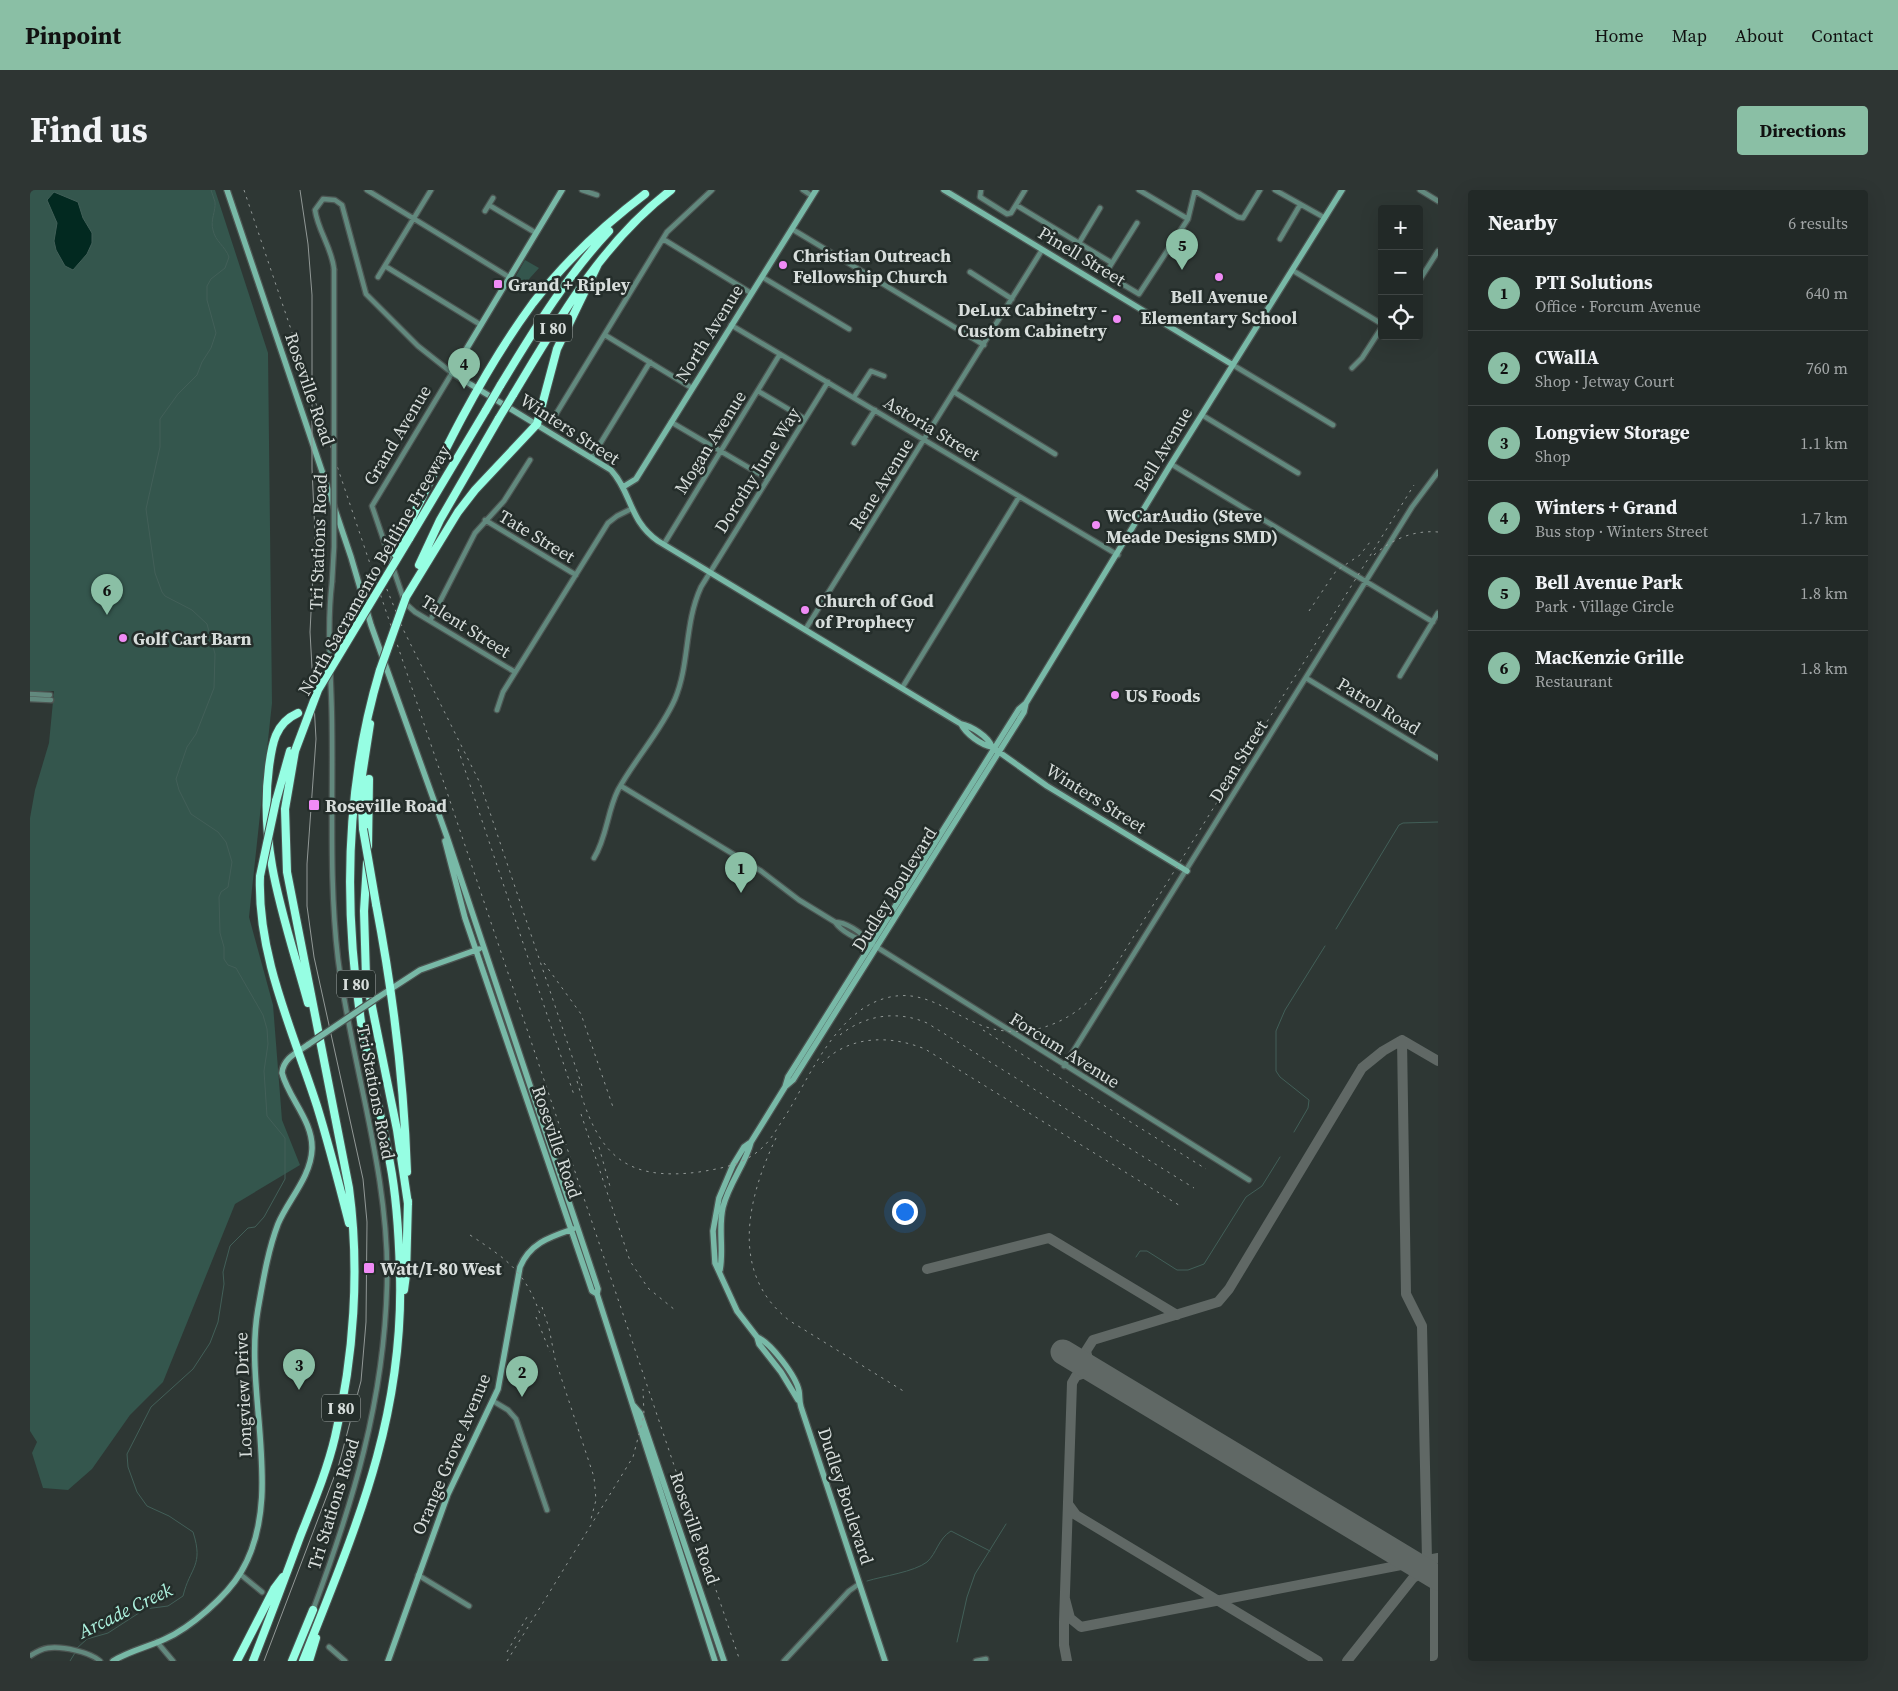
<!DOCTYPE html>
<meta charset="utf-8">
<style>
:root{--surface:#222927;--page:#2e3533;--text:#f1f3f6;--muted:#a2a6a7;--line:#3f4544;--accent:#8abfa5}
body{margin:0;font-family:"Source Serif 4",serif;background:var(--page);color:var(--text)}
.controls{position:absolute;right:15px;top:15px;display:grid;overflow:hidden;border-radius:5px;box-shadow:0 5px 20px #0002}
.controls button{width:45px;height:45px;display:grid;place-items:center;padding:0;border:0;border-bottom:1px solid var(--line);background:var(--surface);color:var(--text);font:25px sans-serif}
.you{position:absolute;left:874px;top:1021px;width:18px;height:18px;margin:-12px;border:4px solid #fff;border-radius:50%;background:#1a73e8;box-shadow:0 0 0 8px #1a73e833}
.badge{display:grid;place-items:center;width:32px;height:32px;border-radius:50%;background:var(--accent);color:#111;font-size:16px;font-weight:700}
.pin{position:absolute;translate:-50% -41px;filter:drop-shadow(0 1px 2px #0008)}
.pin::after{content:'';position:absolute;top:26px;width:18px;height:15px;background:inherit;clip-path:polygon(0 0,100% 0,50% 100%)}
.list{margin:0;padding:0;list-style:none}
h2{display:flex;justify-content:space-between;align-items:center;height:65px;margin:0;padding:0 20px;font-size:21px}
h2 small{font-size:16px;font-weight:400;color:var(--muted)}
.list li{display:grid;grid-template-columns:32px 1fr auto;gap:15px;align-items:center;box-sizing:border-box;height:75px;padding:0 20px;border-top:1px solid var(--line)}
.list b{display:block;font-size:19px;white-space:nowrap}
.list p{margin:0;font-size:16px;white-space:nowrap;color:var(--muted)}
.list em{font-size:16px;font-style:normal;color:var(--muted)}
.icon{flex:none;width:28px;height:28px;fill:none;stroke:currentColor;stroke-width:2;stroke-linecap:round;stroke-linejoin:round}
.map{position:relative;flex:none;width:1408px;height:1471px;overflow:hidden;border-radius:5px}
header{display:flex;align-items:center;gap:30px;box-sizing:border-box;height:70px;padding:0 25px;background:var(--accent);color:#111}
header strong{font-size:24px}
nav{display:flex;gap:28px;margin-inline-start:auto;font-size:18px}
.intro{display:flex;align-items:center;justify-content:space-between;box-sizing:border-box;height:120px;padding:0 30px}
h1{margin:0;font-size:35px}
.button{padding:12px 22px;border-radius:5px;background:var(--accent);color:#111;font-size:18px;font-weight:700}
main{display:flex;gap:30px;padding:0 30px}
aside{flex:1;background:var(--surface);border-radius:5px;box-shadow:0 5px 20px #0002}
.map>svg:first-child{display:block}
.green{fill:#34564d}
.water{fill:#022920;stroke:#425f58}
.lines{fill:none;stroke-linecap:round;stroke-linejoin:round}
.stream{stroke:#425f58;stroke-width:1}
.taxiway{stroke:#606865;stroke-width:10}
.runway{stroke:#606865;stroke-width:25}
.street-casing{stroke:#4c5552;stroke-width:7}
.secondary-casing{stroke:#4c5552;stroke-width:8}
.highway-casing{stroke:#4c5552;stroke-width:10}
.street{stroke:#62897e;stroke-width:4.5}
.secondary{stroke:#78b9a7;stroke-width:5.5}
.highway{stroke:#96fee3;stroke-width:8}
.tram{stroke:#919896;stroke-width:1}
.rail{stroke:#919896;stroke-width:1;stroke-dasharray:2.5 5;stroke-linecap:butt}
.street-bridge-casing{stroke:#4c5552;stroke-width:7;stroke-linecap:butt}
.secondary-bridge-casing{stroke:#4c5552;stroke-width:8;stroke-linecap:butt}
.highway-bridge-casing{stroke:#4c5552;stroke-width:10;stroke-linecap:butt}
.street-bridge{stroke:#62897e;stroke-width:4.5}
.secondary-bridge{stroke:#78b9a7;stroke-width:5.5}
.highway-bridge{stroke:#96fee3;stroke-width:8}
.poi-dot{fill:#f08bf6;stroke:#242d2a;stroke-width:2}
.labels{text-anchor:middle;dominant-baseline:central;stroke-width:5;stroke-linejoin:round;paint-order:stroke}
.shield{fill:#242d2a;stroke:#a1a8a6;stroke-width:1}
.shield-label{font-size:16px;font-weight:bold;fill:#d7dddb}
.poi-label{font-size:18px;font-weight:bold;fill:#d7dddb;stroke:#242d2a;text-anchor:start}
.street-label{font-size:18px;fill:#d7dddb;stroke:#242d2a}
.water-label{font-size:19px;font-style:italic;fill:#aef4e0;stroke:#242d2a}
</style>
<header>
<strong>Pinpoint</strong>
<nav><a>Home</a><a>Map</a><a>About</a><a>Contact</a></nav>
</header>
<div class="intro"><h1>Find us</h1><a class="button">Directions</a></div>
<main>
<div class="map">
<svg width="1408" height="1471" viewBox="0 0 1408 1471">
<rect width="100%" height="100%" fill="#2e3734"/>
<path class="green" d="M 0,0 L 185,0 L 238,163 L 242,513 L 219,727 L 243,815 L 252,930 L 270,975 L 205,1014 L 133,1192 L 100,1225 L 62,1279 L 38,1300 L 13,1298 L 2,1263 L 7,1252 L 0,1241 L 0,628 L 5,600 L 19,553 L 24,501 L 0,501 Z
M 495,70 L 509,78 L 491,98 L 482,93 Z"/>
<path class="water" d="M 24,2 L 48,12 L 53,28 L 62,43 L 62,53 L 57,64 L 43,80 L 35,76 L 26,60 L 24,51 L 27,33 L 17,10 Z"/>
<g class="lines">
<path class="stream" d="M 1306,739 L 1369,635 L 1373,633 L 1408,632
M 1264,942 L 1278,918 L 1279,910 L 1250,887 L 1246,881 L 1246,841 L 1255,820 L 1295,756
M 1106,1067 L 1110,1061 L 1117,1061 L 1147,1080 L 1158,1080 L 1174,1074 L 1216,1007 L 1232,996 L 1250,967
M 837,1391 C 853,1386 884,1382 897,1372 C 907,1363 908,1349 921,1341 L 960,1361
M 927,1452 L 937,1407 L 945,1384 L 976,1334
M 46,1459 L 57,1449 L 78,1443 L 115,1419 L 138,1416 L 153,1406 C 160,1377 174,1376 163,1342 L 139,1326 L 117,1316 L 107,1302 L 98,1277 L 97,1264 L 121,1217 L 163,1179 L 180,1153 L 188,1132 L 194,1094 L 193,1082 L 200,1056 L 218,1038 L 225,1037 L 234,1027 L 255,989 L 255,948 L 237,926 L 234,881 L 238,854 L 237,839 L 233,825 L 206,778 L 198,775 L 194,769 L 194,757 L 190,743 L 189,707 L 191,702 L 198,697 L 202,672 L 196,652 L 188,642 L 161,624 L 149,600 L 146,589 L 157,557 L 166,544 L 184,498 L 185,464 L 177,434 L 162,420 L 135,406 L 132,402 L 125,383 L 116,319 L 130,257 L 130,229 L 148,204 L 167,185 L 172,172 L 181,158 L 186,143 L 177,110 L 177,96 L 181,89 L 195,78 L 199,67 C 195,56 185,51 183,40 C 180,30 186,21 185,12 C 184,8 182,4 181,0
M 40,1471 L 45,1463"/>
<path class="taxiway" d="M 1372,850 L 1376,1104 L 1392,1136 L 1397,1370 L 1405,1386 L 1405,1471
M 1372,850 L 1408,871
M 897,1079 L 1019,1048 L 1147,1125
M 1060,1178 L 1056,1161 L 1063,1150 L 1188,1112 L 1199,1099 L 1332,878 L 1353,861 L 1372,850
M 1038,1314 L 1046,1325 L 1288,1471
M 1035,1409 L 1040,1428 L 1051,1437 L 1408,1368
M 1037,1471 L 1034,1455 L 1034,1432 L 1042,1193 L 1046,1186 L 1064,1180
M 1317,1471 L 1383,1388 L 1391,1383 L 1403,1385"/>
<path class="runway" d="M 1033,1162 L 1408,1388"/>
<defs>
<path id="street" d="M 337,0 L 479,87
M 552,0 L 567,5
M 773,0 L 782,6
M 951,0 L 950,7 L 977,24 L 981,23 L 995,0
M 1109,0 L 1158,29
M 1245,0 L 1295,28
M 1390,0 L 1408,11
M 1165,1 L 1208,27 L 1213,28 L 1230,0
M 459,15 L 506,43
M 986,15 L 1082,73
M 455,21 L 463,8
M 1107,33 L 1077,81 L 1084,89 L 1109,104 L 1158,29 L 1165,0
M 762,39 L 954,155
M 633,49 L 721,103
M 1250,49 L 1270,15
M 1049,53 L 1070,18
M 355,76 L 451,135
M 304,79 C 302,58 288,41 285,20 L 293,9 L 305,10 L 312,15 L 336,104 L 388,156 L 422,183 L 342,316 L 375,413 L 385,422 L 485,482
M 1262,80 L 1352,134
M 940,82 L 982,109
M 348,87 L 401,0
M 732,87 L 819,139
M 1389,91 L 1408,61
M 701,135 L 1088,365
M 575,145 L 662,198
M 1203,175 L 1303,235
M 1322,178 L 1332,168 L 1352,137
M 728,201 L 775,229
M 924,202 L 1025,264
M 824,207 L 841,181 L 854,186
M 526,224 L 637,42 L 682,0
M 1172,225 L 1268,283
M 641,232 L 738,289
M 824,253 L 845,220
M 562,267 L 620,172
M 1141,274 L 1403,432
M 455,330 L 546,385
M 634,354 L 750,164
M 400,431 L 445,343 L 474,311 L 500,270
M 775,440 L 1012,60
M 1370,486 L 1408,423
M 1276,488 L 1408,568
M 872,498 L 989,307
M 0,504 L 20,505
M 0,509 L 21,510
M 467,520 L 473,502 L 578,333 L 587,326 L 601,319
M 591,596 L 731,681 L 769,710 L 805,732 C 811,741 827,750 837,751 L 1219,990
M 564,668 C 577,647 577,622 588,600 C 605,569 631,541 645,509 C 660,473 654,434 671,397 L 798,192
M 805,732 C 815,732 832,742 837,751
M 1034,876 L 1382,317 L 1408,282
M 463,1211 L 478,1220 L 486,1229 L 517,1320
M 210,1384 L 232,1402
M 388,1385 L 439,1416
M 283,1420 C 323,1313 354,1211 357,1095 C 360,984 322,878 308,769 C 299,693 303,616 302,539 C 302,490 296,442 302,392
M 127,1452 L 143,1471
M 299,1457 L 315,1471
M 0,1466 C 6,1462 11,1459 18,1458 C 32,1456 60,1462 70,1471
M 754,1471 L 819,1401 L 829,1394
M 946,1471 L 956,1469"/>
<path id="secondary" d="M 197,0 L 321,367 L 341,435 L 417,647 L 568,1099 L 567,1104
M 532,0 L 422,183 L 581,280 C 602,303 599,331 628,351 L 931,534 C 941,536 958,546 962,557
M 914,0 L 1203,175
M 593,297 L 606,289 L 786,0
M 931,534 C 936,544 951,555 962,557 L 1017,596 L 1157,681
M 415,651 L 435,728 L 560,1095 L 562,1101 L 567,1104 L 685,1471
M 347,808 L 390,780 L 449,759
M 756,896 L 763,890 L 994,522 L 996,513
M 721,952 L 714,957 L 703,975 L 689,1008 L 683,1041 L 685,1073 L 707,1121 L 727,1147 L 729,1154 L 751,1182 L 768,1210
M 690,1080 C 694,1059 688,1038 693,1017 C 699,993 716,973 721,952 L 755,897 L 758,887 L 989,519 L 996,513 L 1141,274 L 1312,0
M 727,1147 C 741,1153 766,1186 769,1201 C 770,1206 769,1211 771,1217 L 855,1471
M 604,1216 L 610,1223 L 694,1471
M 83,1471 C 99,1461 118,1457 135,1449 C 160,1438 197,1406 211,1382 C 256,1307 213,1203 228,1119 C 233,1091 238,1060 248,1034 C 258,1010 281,987 282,959 C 283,931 259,909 252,883 C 253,868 268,862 279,854
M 358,1471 L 418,1304 L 468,1199 L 490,1077 C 500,1053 520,1047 543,1039"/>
<path id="highway" d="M 470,196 C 503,142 535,88 579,41
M 483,205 C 527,132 572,52 641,0
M 373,347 C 411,267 450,185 503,113 C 534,73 574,35 615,4
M 379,349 L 456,220
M 389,375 L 410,330 L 469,228
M 376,407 L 428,322 L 445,300 L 507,234 L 527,159 L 568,74
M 268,523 C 245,533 242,554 239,577 C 228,662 256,732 278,813
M 246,611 L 260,561
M 333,639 L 331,592 L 340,534
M 338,656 L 339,589
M 337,673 L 334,721 L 336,787 L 367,940 L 378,1014
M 230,686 C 227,766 263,841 287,916 C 299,955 309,994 319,1033
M 346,714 C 363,803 374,892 377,982
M 374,1100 L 376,1085 L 378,1011
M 207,1471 L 244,1399 L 253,1387
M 223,1471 C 239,1430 255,1388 270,1347 C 283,1314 297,1281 305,1247 C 324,1167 330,1079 319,998 L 257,682 L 255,619 L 265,561
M 262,1471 L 283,1420
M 273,1471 C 325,1339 374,1230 370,1084 C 369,1047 367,1009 360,973 C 352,928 340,883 332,838 C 313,718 315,597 350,480
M 279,1471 L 286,1448"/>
</defs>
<use href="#street" class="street-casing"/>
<use href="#secondary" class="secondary-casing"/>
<use href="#highway" class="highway-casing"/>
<use href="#street" class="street"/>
<use href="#secondary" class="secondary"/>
<use href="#highway" class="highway"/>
<path class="tram" d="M 234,1471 L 309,1274 L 331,1191 L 336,1132 L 337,1032 L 333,989 L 284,767 L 277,716 L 277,674 L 286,549 L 280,442 L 285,344 L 282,279 L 282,105 L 278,54 L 270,0"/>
<path class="rail" d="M 214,0 L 710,1471
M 1344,365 C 1362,349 1384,340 1408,342
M 354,392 L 373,439 L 450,593 L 552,896
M 1279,421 L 1306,381 L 1330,365 L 1340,352
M 428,559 L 544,905
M 514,773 L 551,824 L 584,920
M 953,840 L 1176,979
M 810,845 C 835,825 867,820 897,833 L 1164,998
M 792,873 C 820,845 860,845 895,859 L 1152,1017
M 547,891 C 567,962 592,992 669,982 C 694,978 716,974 734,956 C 743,947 749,935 756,925 C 781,884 807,821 856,808 C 892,798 917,821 948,834 C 996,854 1048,832 1076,791 L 1384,295
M 551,924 L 600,1071 L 618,1098 L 645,1120
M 746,948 C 717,1009 699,1084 760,1131 L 875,1202
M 569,957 L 581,1000
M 440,1045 C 478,1070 496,1082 511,1127
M 512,1117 L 519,1138 L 525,1169 L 564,1287 L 566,1310 L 561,1329
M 506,1127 L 520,1162
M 477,1462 L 497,1427
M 477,1471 L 603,1267 L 614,1225 L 613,1199"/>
<defs>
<path id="street-bridge" d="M 302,392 L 304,357 L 304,79"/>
<path id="secondary-bridge" d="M 279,854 L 347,808"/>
<path id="highway-bridge" d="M 456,220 L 470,196
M 469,228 L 483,205
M 366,364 L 373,347
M 350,480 L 376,407
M 265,561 L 288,500 L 379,349
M 333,639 L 346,714
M 230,686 L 246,611"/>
</defs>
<use href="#street-bridge" class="street-bridge-casing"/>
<use href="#secondary-bridge" class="secondary-bridge-casing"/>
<use href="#highway-bridge" class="highway-bridge-casing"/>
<use href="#street-bridge" class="street-bridge"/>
<use href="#secondary-bridge" class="secondary-bridge"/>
<use href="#highway-bridge" class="highway-bridge"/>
</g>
<g class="poi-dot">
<circle cx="753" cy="75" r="5"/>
<circle cx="1189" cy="87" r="5"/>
<rect x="463" y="89" width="10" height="10" rx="2.5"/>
<circle cx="1087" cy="129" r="5"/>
<circle cx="1066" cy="335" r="5"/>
<circle cx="775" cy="420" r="5"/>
<circle cx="93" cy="448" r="5"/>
<circle cx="1085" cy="505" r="5"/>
<rect x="278" y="609" width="12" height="12" rx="2.5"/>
<rect x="333" y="1072" width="12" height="12" rx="2.5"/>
</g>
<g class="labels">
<g class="shield">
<rect x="504" y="124.5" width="38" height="27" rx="4"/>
<rect x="307" y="780.5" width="38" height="27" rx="4"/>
<rect x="292" y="1204.5" width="38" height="27" rx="4"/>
</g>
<g class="shield-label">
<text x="523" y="138">I 80</text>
<text x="326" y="794">I 80</text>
<text x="311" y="1218">I 80</text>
</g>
<g class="poi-label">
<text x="763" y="65">Christian Outreach<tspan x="763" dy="21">Fellowship Church</tspan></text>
<text x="478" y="94">Grand + Ripley</text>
<text x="1189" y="106" text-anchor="middle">Bell Avenue<tspan x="1189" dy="21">Elementary School</tspan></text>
<text x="1077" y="119" text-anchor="end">DeLux Cabinetry -<tspan x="1077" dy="21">Custom Cabinetry</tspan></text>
<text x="1076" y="325">WcCarAudio (Steve<tspan x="1076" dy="21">Meade Designs SMD)</tspan></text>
<text x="785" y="410">Church of God<tspan x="785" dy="21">of Prophecy</tspan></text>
<text x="103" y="448">Golf Cart Barn</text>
<text x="1095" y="505">US Foods</text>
<text x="295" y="615">Roseville Road</text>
<text x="350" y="1078">Watt/I-80 West</text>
</g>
<g class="street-label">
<text transform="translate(1052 66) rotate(31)">Pinell Street</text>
<text transform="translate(679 143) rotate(-58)">North Avenue</text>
<text transform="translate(280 199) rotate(71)">Roseville Road</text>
<text transform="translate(902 238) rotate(31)">Astoria Street</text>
<text transform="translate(540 239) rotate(33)">Winters Street</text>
<text transform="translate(367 245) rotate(-59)">Grand Avenue</text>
<text transform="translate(680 252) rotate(-58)">Mogan Avenue</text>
<text transform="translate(1133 259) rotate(-59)">Bell Avenue</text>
<text transform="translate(727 280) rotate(-58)">Dorothy June Way</text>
<text transform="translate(851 294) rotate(-58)">Rene Avenue</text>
<text transform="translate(507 346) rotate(31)">Tate Street</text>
<text transform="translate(288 352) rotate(-88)">Tri Stations Road</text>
<text transform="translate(344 380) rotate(-60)">North Sacramento Beltline Freeway</text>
<text transform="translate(436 436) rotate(32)">Talent Street</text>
<text transform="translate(1349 516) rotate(31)">Patrol Road</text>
<text transform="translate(1208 571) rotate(-58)">Dean Street</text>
<text transform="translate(1066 608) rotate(32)">Winters Street</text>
<text transform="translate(864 699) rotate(-58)">Dudley Boulevard</text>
<text transform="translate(1035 860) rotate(32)">Forcum Avenue</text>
<text transform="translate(346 902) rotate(79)">Tri Stations Road</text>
<text transform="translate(527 952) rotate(71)">Roseville Road</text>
<text transform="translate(213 1205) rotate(-92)">Longview Drive</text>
<text transform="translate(421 1264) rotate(-67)">Orange Grove Avenue</text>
<text transform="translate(816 1306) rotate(72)">Dudley Boulevard</text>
<text transform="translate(303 1314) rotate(-73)">Tri Stations Road</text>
<text transform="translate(665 1338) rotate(71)">Roseville Road</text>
</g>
<g class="water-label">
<text transform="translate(95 1420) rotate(-26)">Arcade Creek</text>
</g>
</g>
</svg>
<div class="controls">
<button>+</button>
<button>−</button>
<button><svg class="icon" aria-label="locate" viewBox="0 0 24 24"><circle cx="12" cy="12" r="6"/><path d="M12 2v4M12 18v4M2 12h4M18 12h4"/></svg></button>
</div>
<div class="you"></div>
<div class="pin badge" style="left:711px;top:703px">1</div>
<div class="pin badge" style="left:492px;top:1207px">2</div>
<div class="pin badge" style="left:269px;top:1200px">3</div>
<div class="pin badge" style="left:434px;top:199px">4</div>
<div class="pin badge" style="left:1152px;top:80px">5</div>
<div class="pin badge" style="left:77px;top:425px">6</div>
</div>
<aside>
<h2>Nearby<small>6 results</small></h2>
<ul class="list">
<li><span class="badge">1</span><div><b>PTI Solutions</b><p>Office · Forcum Avenue</p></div><em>640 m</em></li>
<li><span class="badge">2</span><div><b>CWallA</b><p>Shop · Jetway Court</p></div><em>760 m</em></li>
<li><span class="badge">3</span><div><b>Longview Storage</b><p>Shop</p></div><em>1.1 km</em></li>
<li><span class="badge">4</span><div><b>Winters + Grand</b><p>Bus stop · Winters Street</p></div><em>1.7 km</em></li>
<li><span class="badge">5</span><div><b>Bell Avenue Park</b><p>Park · Village Circle</p></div><em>1.8 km</em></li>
<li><span class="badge">6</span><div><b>MacKenzie Grille</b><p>Restaurant</p></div><em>1.8 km</em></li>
</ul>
</aside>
</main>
